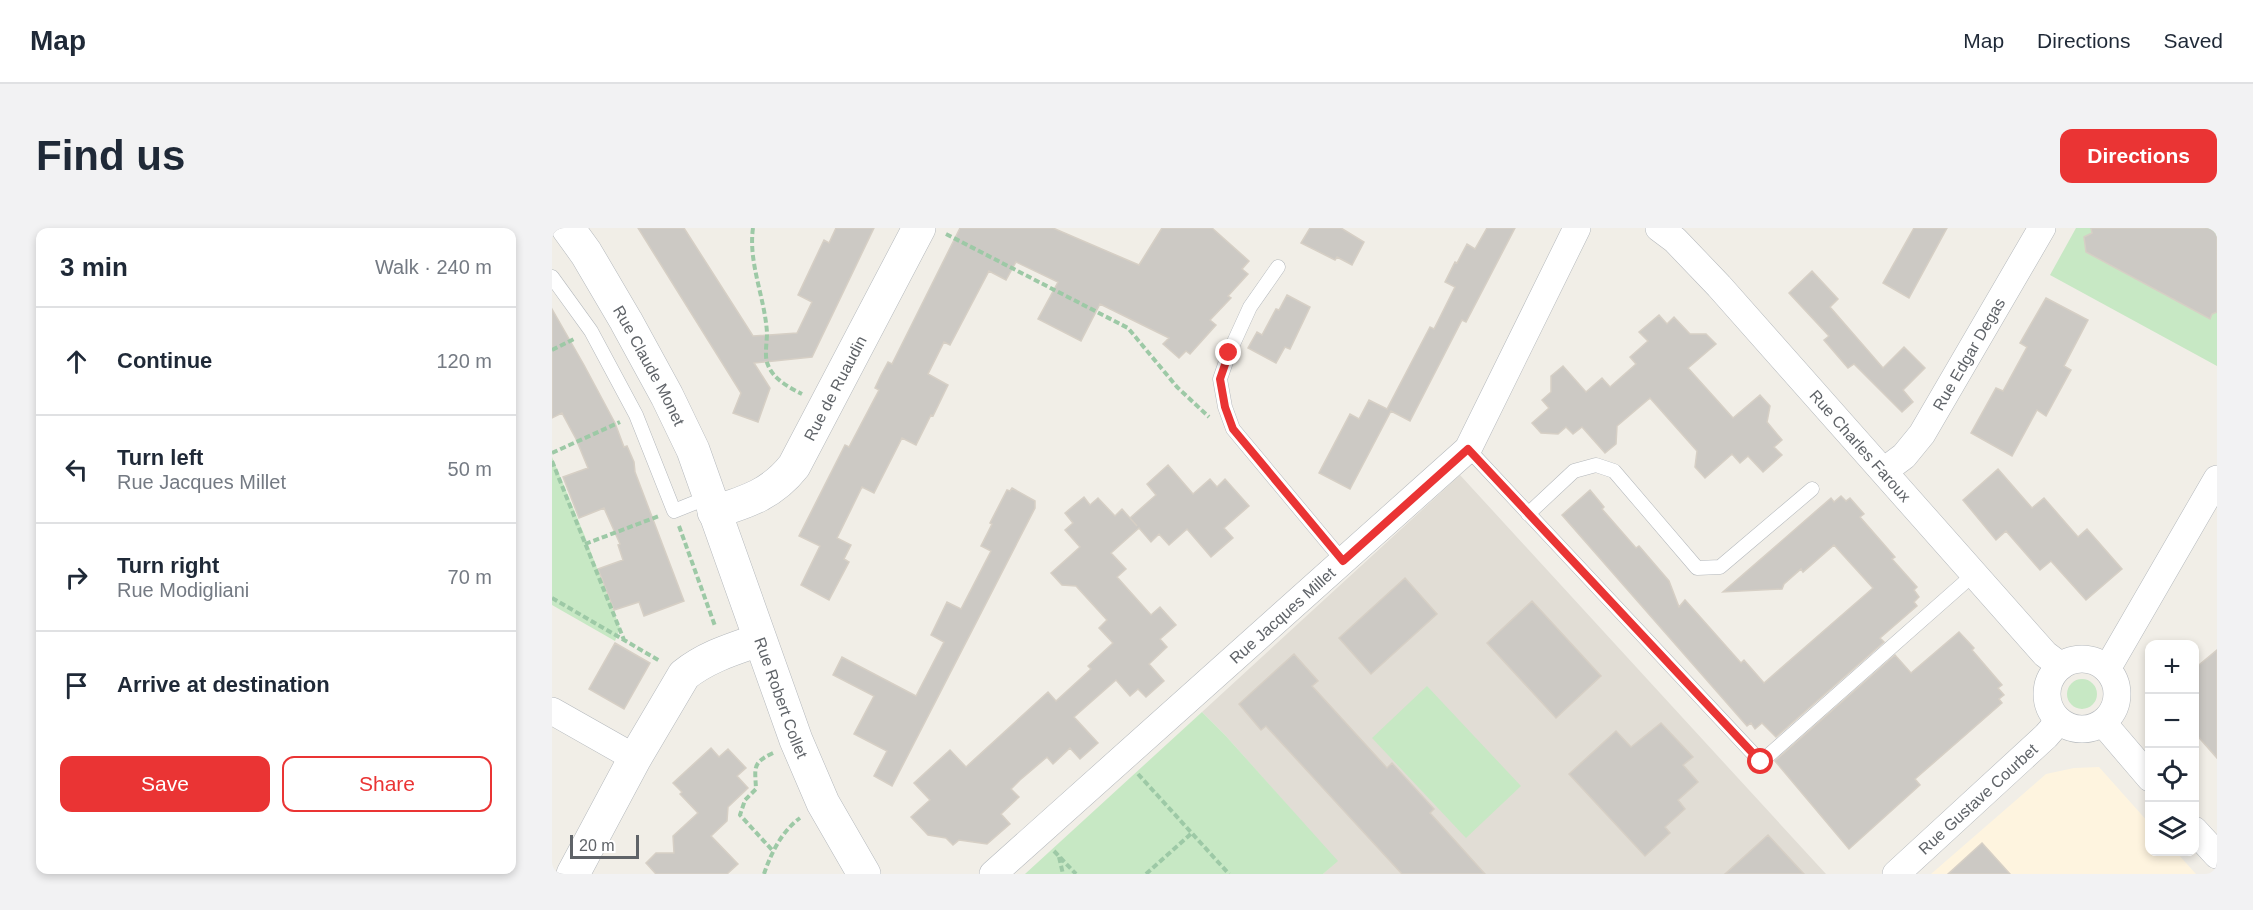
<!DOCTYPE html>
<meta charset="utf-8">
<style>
:root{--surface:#fff;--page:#f2f2f3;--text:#1f2937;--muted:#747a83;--line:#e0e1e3;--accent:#ea3434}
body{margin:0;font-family:Arial,sans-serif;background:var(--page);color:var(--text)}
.controls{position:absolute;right:18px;bottom:18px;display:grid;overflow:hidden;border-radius:12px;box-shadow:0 3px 9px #0003}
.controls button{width:54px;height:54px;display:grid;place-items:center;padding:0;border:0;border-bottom:2px solid var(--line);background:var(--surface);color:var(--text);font:30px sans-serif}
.scale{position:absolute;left:18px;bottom:15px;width:69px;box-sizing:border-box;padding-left:6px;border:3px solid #5f6368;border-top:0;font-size:16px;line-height:21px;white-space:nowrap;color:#5f6368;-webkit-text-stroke:4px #fff;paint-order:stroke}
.stop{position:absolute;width:18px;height:18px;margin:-14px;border:4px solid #ea3434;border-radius:50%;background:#fff}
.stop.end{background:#ea3434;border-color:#fff;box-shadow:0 2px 6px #0008}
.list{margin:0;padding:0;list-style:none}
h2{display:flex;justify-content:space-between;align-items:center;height:78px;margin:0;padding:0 24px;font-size:26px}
h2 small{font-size:20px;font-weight:400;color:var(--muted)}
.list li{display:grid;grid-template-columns:39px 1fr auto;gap:18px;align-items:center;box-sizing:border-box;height:108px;padding:0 24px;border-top:2px solid var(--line)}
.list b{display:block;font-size:22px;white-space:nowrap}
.list p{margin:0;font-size:20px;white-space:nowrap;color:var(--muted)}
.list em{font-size:20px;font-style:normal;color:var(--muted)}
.actions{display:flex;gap:12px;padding:18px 24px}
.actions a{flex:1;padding:14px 0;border:2px solid var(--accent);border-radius:12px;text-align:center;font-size:21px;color:var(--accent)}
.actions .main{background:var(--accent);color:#fff}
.icon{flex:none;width:33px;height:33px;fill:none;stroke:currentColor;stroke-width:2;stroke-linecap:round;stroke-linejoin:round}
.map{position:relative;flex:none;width:1665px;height:646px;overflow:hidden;border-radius:12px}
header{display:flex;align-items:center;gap:36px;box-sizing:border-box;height:84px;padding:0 30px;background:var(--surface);border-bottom:2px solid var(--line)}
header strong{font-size:28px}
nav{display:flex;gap:33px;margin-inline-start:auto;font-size:21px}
.intro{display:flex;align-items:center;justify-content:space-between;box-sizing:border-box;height:144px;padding:0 36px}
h1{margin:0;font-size:42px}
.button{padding:15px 27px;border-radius:12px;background:var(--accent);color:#fff;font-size:21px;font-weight:700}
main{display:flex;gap:36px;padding:0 36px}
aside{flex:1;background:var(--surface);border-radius:12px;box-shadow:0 3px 9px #0003}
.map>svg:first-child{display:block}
.commercial{fill:#fef4df}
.education{fill:#e1ddd5}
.green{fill:#c7e8c4}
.building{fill:#ccc9c4;stroke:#d6cfc5;stroke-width:1.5}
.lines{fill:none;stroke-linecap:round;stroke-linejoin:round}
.service-casing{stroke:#b4b8bc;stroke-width:15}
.minor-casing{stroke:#b4b8bc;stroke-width:28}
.tertiary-casing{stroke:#b4b8bc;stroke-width:34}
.path{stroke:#9dc9a6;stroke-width:4;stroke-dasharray:6 3;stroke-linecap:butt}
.service{stroke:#fff;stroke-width:14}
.minor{stroke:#fff;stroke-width:27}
.tertiary{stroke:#fff;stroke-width:33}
.route{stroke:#ea3434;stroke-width:8}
.labels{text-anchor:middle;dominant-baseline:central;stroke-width:6;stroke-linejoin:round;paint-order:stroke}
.street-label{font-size:16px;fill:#5f6368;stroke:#fff}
</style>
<header>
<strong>Map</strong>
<nav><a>Map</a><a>Directions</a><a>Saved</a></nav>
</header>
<div class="intro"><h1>Find us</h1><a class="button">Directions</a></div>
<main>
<aside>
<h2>3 min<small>Walk · 240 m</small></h2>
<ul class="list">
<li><svg class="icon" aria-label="ahead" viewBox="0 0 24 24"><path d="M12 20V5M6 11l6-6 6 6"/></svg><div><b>Continue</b></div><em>120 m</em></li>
<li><svg class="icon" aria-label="left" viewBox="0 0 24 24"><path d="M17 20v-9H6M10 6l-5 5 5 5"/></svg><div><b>Turn left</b><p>Rue Jacques Millet</p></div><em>50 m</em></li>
<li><svg class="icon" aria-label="right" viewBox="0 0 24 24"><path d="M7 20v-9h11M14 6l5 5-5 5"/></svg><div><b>Turn right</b><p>Rue Modigliani</p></div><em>70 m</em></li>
<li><svg class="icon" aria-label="arrive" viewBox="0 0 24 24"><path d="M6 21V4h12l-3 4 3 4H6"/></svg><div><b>Arrive at destination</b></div></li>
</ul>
<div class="actions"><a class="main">Save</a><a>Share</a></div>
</aside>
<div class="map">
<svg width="1665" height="646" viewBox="0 0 1665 646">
<rect width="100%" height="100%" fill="#f1eee7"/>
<path class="commercial" d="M 1547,539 L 1597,595 L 1598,624 L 1624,624 L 1644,646 L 1379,646 L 1494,546 L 1522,540 Z"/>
<path class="education" d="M 908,247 L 1274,646 L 771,646 L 785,633 L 673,507 L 650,484 Z"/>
<path class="green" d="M 1524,0 L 1665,0 L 1665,138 L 1498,47 Z
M 0,229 L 32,306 L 68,400 L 63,413 L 0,377 Z
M1515 466a15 15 0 1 1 30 0a15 15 0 1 1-30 0Z
M 875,458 L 969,558 L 914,610 L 820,510 Z
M 650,484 L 673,507 L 786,633 L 771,646 L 473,646 Z"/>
<path class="building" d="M 86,0 L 132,0 L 201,108 L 245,105 L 260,74 L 246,67 L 272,12 L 277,15 L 284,0 L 322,0 L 260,129 L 202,135 L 218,160 L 206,194 L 181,185 L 189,165 Z
M 408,0 L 501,0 L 587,37 L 610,0 L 660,0 L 697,33 L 690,41 L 696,46 L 676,68 L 679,70 L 658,92 L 664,97 L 638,126 L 634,123 L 627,130 L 611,116 L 617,110 L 548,76 L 529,113 L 486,91 L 506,54 L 464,34 L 454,52 L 437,43 L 398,117 L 392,114 L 376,146 L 396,157 L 381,188 L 379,187 L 364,217 L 350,210 L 322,265 L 310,259 L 285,310 L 299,317 L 292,331 L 297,334 L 277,372 L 249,357 L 268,318 L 247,308 L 293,217 L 297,219 L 327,162 L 323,160 L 329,147 L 336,134 L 340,136 Z
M 758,0 L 789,0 L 812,14 L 800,37 L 785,29 L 783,32 L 749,15 Z
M 935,0 L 963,0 L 914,94 L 910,92 L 858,193 L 839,183 L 798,261 L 767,245 L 798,186 L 807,191 L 817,172 L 835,181 L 878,99 L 882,101 L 903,59 L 893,54 L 903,34 L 905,35 L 915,16 L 923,21 Z
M 1362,0 L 1395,0 L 1357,70 L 1331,55 Z
M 1539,0 L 1665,0 L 1665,84 L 1660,86 L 1658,91 L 1534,24 L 1532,9 L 1540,5 Z
M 1260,43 L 1286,71 L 1278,79 L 1331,140 L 1352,119 L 1373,140 L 1351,162 L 1361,174 L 1350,184 L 1302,136 L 1296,140 L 1272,112 L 1277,108 L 1237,65 Z
M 735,67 L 758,79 L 738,121 L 733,119 L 724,135 L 696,120 L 705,104 L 710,107 L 724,81 L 727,82 Z
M 1494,70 L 1536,92 L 1512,138 L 1519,142 L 1494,188 L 1485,182 L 1460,228 L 1419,205 L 1444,160 L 1451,163 L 1475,119 L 1468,115 Z
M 0,81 L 32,137 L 63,195 L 72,219 L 75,218 L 82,234 L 83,244 L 132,373 L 92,388 L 87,374 L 62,382 L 46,341 L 71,332 L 66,317 L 68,316 L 52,280 L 27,290 L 11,249 L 36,240 L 24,211 L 10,185 L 0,190 Z
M 1107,87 L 1115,96 L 1122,89 L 1138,106 L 1154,106 L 1164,116 L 1136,140 L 1181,190 L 1208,167 L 1218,178 L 1215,194 L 1230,212 L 1222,219 L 1230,227 L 1211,244 L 1196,228 L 1188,235 L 1180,226 L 1153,250 L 1143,239 L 1145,223 L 1098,170 L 1065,198 L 1064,216 L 1053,225 L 1030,199 L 1021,206 L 1014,199 L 1006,206 L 989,205 L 980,195 L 997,180 L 990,172 L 999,164 L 999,148 L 1011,138 L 1034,164 L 1050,150 L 1058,159 L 1084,136 L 1078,129 L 1096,113 L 1087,104 Z
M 616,237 L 641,266 L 658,251 L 665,259 L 673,251 L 697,278 L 672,300 L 681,310 L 659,329 L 635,301 L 617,317 L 607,306 L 599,314 L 587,300 L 559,325 L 574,341 L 565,349 L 599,387 L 608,379 L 624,397 L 608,411 L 615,419 L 597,436 L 612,453 L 594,469 L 586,461 L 578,468 L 564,452 L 522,489 L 546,515 L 528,531 L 518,520 L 501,536 L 495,529 L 468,552 L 459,561 L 467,569 L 449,586 L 458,596 L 435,616 L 407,612 L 401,617 L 394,610 L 376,607 L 359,589 L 378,572 L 362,555 L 398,522 L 414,539 L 496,464 L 504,473 L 539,441 L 536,438 L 561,415 L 547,400 L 555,392 L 524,358 L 510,357 L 499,345 L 528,319 L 513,302 L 521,295 L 513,285 L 532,269 L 538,277 L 546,270 L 563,288 L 570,281 L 585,298 L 578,290 L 604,267 L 595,256 Z
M 1446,241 L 1480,280 L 1492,270 L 1526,309 L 1535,301 L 1570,341 L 1534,372 L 1499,333 L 1488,342 L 1454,303 L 1444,312 L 1411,272 Z
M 460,260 L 483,273 L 483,280 L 340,558 L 322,548 L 335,523 L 302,506 L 322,468 L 281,447 L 290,429 L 364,468 L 392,414 L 379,407 L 395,374 L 409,381 L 439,323 L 429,318 L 440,296 L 438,295 L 455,262 L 458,263 Z
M 1038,262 L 1052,279 L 1050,281 L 1084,320 L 1087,318 L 1117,353 L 1127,379 L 1133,372 L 1189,435 L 1192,432 L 1212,455 L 1321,360 L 1282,317 L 1251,344 L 1249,341 L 1232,356 L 1230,361 L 1171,364 L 1279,270 L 1282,274 L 1289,268 L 1294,273 L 1298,270 L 1312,286 L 1308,289 L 1343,329 L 1340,331 L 1365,359 L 1362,362 L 1367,369 L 1362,374 L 1365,378 L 1328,410 L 1332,414 L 1224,509 L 1210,495 L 1203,501 L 1199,495 L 1195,498 L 1010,287 Z
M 853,350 L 885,386 L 819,446 L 787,410 Z
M 980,373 L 1049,448 L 1004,490 L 935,415 Z
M 1407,404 L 1422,420 L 1420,422 L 1450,457 L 1446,460 L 1452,467 L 1447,471 L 1450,475 L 1363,551 L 1368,557 L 1297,621 L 1223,533 L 1343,427 L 1359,445 Z
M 63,415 L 98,435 L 72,481 L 37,461 Z
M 1665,422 L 1665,530 L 1642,504 L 1642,441 Z
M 742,426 L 766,453 L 760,458 L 835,540 L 840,535 L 882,581 L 878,585 L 933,646 L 850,646 L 714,498 L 709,502 L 687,476 Z
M 1109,495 L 1141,529 L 1131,537 L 1146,554 L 1126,572 L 1133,581 L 1113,599 L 1118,605 L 1093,628 L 1017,546 L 1064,503 L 1079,519 Z
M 159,520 L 167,529 L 176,521 L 194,540 L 185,548 L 196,560 L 176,579 L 175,593 L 159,608 L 186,636 L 175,646 L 104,646 L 94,635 L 104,625 L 122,625 L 121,608 L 146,585 L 128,566 L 130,564 L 121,555 Z
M 1216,607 L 1252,646 L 1173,646 Z
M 1430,615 L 1458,646 L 1396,646 Z"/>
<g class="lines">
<defs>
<path id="service" d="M 726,39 L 698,79 L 677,125 L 668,151 L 673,179 L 681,201 L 791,333
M 0,49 L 39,103 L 84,187 L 122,283 L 157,269
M 916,221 L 1209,534 L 1422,346
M 976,286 L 1022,243 L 1044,237 L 1062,243 L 1145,340 L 1168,339 L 1260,261"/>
<g id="minor">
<path id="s1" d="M 1107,0 L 1123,12 L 1167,58 L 1493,426 L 1509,438"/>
<path id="s2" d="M 1332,243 L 1352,228 L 1370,206 L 1490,0"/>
<circle cx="1530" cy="466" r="35"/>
<path d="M 1555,441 L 1665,251"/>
<path d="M 0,483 L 83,530"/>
<path d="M 1551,495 L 1598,550"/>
<path d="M 1642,602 L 1665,627"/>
<path id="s3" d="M 441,646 L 916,221 L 1025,0"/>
<path id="s4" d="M 1344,646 L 1494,508 L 1507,493"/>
</g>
<g id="tertiary">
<path id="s5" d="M 16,0 L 34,25 L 74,93 L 115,168 L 141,222 L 244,512 L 271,575 L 312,646"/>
<path id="s6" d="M 162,284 C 195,274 220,266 242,238 L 367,0"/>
<path d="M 21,646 L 83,530 L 132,447 C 154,429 181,421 207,412"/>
</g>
</defs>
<use href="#service" class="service-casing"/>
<use href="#minor" class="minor-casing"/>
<use href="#tertiary" class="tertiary-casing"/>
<path class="path" d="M 201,0 C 196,35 213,70 215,105 C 215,114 212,129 216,137 C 221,151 238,160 250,166
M 394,6 L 576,100 L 625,159 L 657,189
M 0,122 L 24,110
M 0,225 L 68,194
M 0,233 L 72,412
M 127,298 L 163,398
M 33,316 L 107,288
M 0,370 L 108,433
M 221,525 C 200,535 203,539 204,561 L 193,572 L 188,587 L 221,623
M 586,546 L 677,646
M 502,623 L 524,646
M 507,629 L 511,646
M 212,646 C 219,625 230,603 248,590
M 594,646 L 640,605"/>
<use href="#service" class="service"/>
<use href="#minor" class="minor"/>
<use href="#tertiary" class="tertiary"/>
</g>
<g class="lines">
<path class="route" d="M 677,125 L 668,151 L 673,179 L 681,201 L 791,333 L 916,221 L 1209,534"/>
</g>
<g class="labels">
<g class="street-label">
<text stroke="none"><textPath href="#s2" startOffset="146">Rue Edgar Degas</textPath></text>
<text stroke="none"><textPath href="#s5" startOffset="160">Rue Claude Monet</textPath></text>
<text stroke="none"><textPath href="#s6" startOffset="182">Rue de Ruaudin</textPath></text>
<text stroke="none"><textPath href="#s1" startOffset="297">Rue Charles Faroux</textPath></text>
<text stroke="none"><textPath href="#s3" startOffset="388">Rue Jacques Millet</textPath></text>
<text stroke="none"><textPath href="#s5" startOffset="518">Rue Robert Collet</textPath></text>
<text stroke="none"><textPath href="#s4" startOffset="111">Rue Gustave Courbet</textPath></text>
</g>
</g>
</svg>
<div class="controls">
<button>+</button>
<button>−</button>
<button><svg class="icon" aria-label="locate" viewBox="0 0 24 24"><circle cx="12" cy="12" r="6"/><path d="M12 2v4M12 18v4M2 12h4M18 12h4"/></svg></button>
<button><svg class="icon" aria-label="layers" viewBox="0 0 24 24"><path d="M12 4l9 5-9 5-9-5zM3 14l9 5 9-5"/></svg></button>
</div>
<div class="scale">20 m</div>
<div class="stop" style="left:1209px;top:534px"></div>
<div class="stop end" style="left:677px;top:125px"></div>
</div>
</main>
